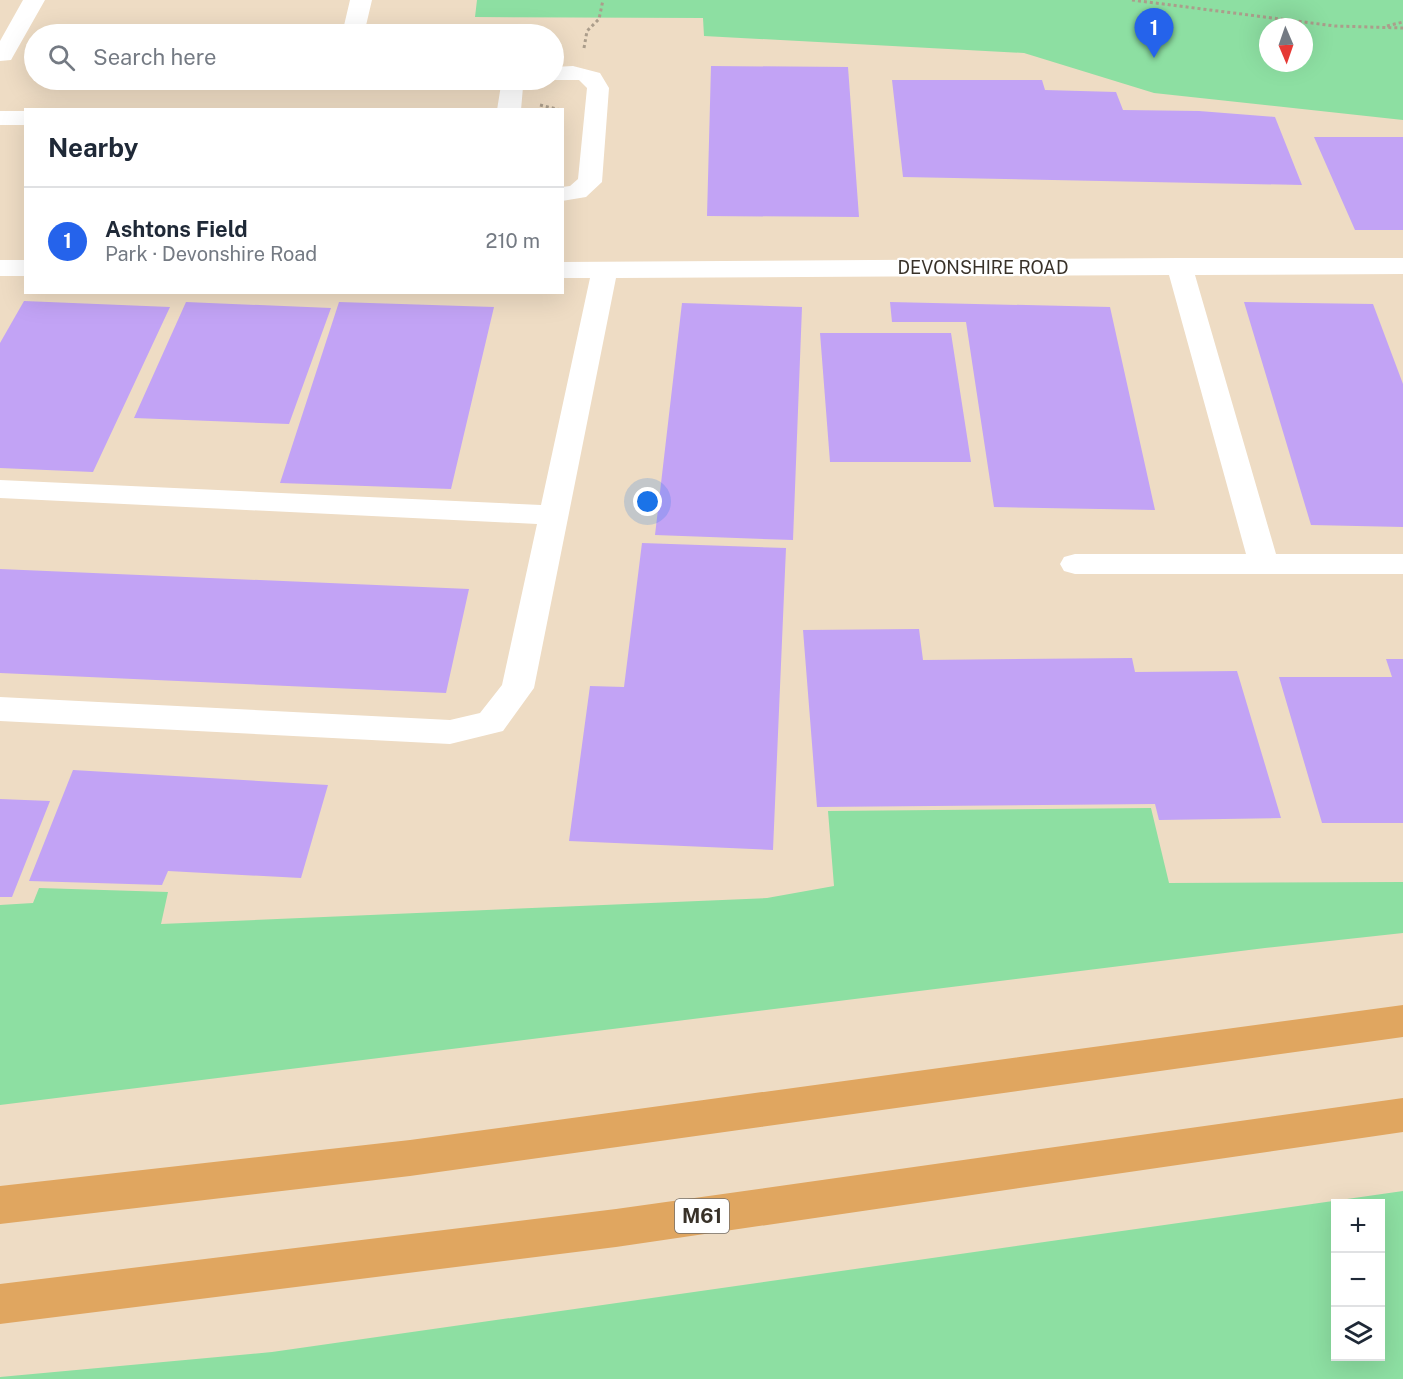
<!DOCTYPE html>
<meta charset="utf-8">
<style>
:root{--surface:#fff;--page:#f2f2f3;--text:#1f2937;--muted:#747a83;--line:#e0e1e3;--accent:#2563eb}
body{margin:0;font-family:"Public Sans",sans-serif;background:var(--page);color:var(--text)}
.controls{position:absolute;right:18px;bottom:18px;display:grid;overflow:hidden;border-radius:0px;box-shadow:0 6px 24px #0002}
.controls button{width:54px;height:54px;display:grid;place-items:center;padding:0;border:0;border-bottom:2px solid var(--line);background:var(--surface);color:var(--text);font:30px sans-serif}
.compass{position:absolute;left:1259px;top:18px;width:54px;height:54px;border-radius:50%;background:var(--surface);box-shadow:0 6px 24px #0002;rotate:178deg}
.you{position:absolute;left:648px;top:502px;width:21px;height:21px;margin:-15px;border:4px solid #fff;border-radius:50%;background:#1a73e8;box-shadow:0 0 0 9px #1a73e833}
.badge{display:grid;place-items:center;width:39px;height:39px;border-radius:50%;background:var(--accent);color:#fff;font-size:20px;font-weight:700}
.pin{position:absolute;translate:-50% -50px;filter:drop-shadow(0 2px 3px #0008)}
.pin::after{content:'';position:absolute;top:32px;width:21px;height:18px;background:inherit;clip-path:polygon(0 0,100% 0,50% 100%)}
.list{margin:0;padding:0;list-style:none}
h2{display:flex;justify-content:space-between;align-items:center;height:78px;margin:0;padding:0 24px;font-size:26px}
h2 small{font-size:20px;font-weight:400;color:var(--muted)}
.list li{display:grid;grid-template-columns:39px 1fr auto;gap:18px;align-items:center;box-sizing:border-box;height:108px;padding:0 24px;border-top:2px solid var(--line)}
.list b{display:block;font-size:22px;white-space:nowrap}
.list p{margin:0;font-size:20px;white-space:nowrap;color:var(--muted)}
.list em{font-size:20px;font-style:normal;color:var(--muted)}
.icon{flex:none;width:33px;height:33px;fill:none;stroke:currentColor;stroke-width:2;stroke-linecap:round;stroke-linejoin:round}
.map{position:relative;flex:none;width:1403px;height:1379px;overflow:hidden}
.search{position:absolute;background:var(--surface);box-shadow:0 6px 24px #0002;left:24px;top:24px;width:540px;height:66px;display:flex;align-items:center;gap:15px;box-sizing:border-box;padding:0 21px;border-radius:33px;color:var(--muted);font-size:22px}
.panel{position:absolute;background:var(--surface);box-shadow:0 6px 24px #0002;left:24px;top:108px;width:540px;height:186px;border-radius:0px}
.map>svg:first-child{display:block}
.green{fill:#8ddfa2;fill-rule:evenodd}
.building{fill:#c2a3f5}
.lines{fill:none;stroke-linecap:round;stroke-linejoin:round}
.path{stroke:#ab9d8b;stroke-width:3;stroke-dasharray:3 3;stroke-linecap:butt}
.street{fill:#fff;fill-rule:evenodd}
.highway{fill:#e0a660;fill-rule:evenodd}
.labels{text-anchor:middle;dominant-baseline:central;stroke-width:4.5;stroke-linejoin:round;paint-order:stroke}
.far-street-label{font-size:18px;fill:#383128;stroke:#fff}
.shield{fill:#fff;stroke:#746f68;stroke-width:1.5}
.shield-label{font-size:20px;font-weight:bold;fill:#383128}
</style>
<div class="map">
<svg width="1403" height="1379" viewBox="0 0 1403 1379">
<rect width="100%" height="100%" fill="#eedcc4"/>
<path class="green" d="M 477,0 L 1403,0 L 1403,120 L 1154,93 L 1024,53 L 704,36 L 703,18 L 475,17 ZM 1268,27 L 1304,27 L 1304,63 L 1268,63 Z
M 1151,808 L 1169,883 L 1403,882 L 1403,933 L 1265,948 L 0,1105 L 0,905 L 33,903 L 39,888 L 168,892 L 161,924 L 767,898 L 834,886 L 828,811 Z
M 1403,1191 L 1403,1379 L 0,1379 L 0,1377 L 272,1352 ZM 1336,1204 L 1380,1204 L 1380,1356 L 1336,1356 Z"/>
<path class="building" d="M 711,66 L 848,67 L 859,217 L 707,216 Z
M 892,80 L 1042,80 L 1045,90 L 1116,92 L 1123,110 L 1199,111 L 1275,117 L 1302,185 L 903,177 Z
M 1314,137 L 1403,137 L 1403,230 L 1355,230 Z
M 24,301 L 170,307 L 93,472 L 0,468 L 0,343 Z
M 186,302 L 331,308 L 289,424 L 134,418 Z
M 339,302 L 494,307 L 451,489 L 280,483 Z
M 890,302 L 1110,307 L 1155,510 L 994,507 L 966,322 L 892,322 Z
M 1244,302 L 1373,304 L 1403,384 L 1403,527 L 1311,525 Z
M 682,303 L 802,307 L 793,540 L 655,535 Z
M 820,333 L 951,333 L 971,462 L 830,462 Z
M 642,543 L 786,548 L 773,850 L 569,841 L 590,686 L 624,687 Z
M 0,569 L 469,589 L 446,693 L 0,673 Z
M 919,629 L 923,660 L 1132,658 L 1135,672 L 1237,671 L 1281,818 L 1159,820 L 1155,804 L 817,807 L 803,630 Z
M 1386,659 L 1403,659 L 1403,823 L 1322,823 L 1279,677 L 1392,677 Z
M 73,770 L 328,785 L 301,878 L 168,871 L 162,885 L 29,881 Z
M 0,799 L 50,801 L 12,897 L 0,897 Z"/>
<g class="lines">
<path class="path" d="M 1132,0 L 1335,26 L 1403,28
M 1387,26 L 1403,22
M 584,48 L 587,31 L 599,19 L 603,0
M 540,105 L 561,110"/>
<path class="street" d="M 23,0 L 45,0 L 11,60 L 0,61 L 0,41 Z
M 350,0 L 372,0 L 364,34 L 342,34 Z
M 573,66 L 600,73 L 609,88 L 602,182 L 586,197 L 562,201 L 562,187 L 570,186 L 578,179 L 587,88 L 579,80 L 549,80 L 554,80 L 554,67 Z
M 504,80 L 529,80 L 523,87 L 521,110 L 497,110 L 501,85 Z
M 0,111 L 26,111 L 26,125 L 0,125 Z
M 1179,258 L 1403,258 L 1403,274 L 1195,275 L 1276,554 L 1403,554 L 1403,574 L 1075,574 L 1064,571 L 1060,564 L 1064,557 L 1075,554 L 1246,554 L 1169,275 L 616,278 L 534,688 L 503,731 L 450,744 L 0,721 L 0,697 L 450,720 L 480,713 L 502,685 L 537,524 L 0,498 L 0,480 L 541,505 L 590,278 L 562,278 L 562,262 Z
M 0,260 L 26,260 L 26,276 L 0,276 Z"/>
<path class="highway" d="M 1403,1005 L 1403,1037 L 410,1176 L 0,1224 L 0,1186 L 410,1140 Z
M 1403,1098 L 1403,1132 L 616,1247 L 0,1324 L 0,1284 L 616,1209 Z"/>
</g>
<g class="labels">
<g class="far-street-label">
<text x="983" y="267">DEVONSHIRE ROAD</text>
</g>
<rect class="shield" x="675" y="1199" width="54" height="34" rx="4.5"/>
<g class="shield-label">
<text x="702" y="1216">M61</text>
</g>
</g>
</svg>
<div class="controls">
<button>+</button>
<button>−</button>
<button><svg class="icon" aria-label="layers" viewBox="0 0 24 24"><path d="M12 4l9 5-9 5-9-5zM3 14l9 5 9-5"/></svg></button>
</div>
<svg class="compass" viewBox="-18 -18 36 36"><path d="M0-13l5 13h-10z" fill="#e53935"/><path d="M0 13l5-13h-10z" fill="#747a83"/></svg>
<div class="you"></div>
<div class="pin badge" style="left:1154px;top:58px">1</div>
<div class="search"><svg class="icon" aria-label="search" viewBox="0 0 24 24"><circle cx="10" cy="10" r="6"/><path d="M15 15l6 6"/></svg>Search here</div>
<section class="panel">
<h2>Nearby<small></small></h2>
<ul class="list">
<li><span class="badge">1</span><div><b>Ashtons Field</b><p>Park · Devonshire Road</p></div><em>210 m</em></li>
</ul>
</section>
</div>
